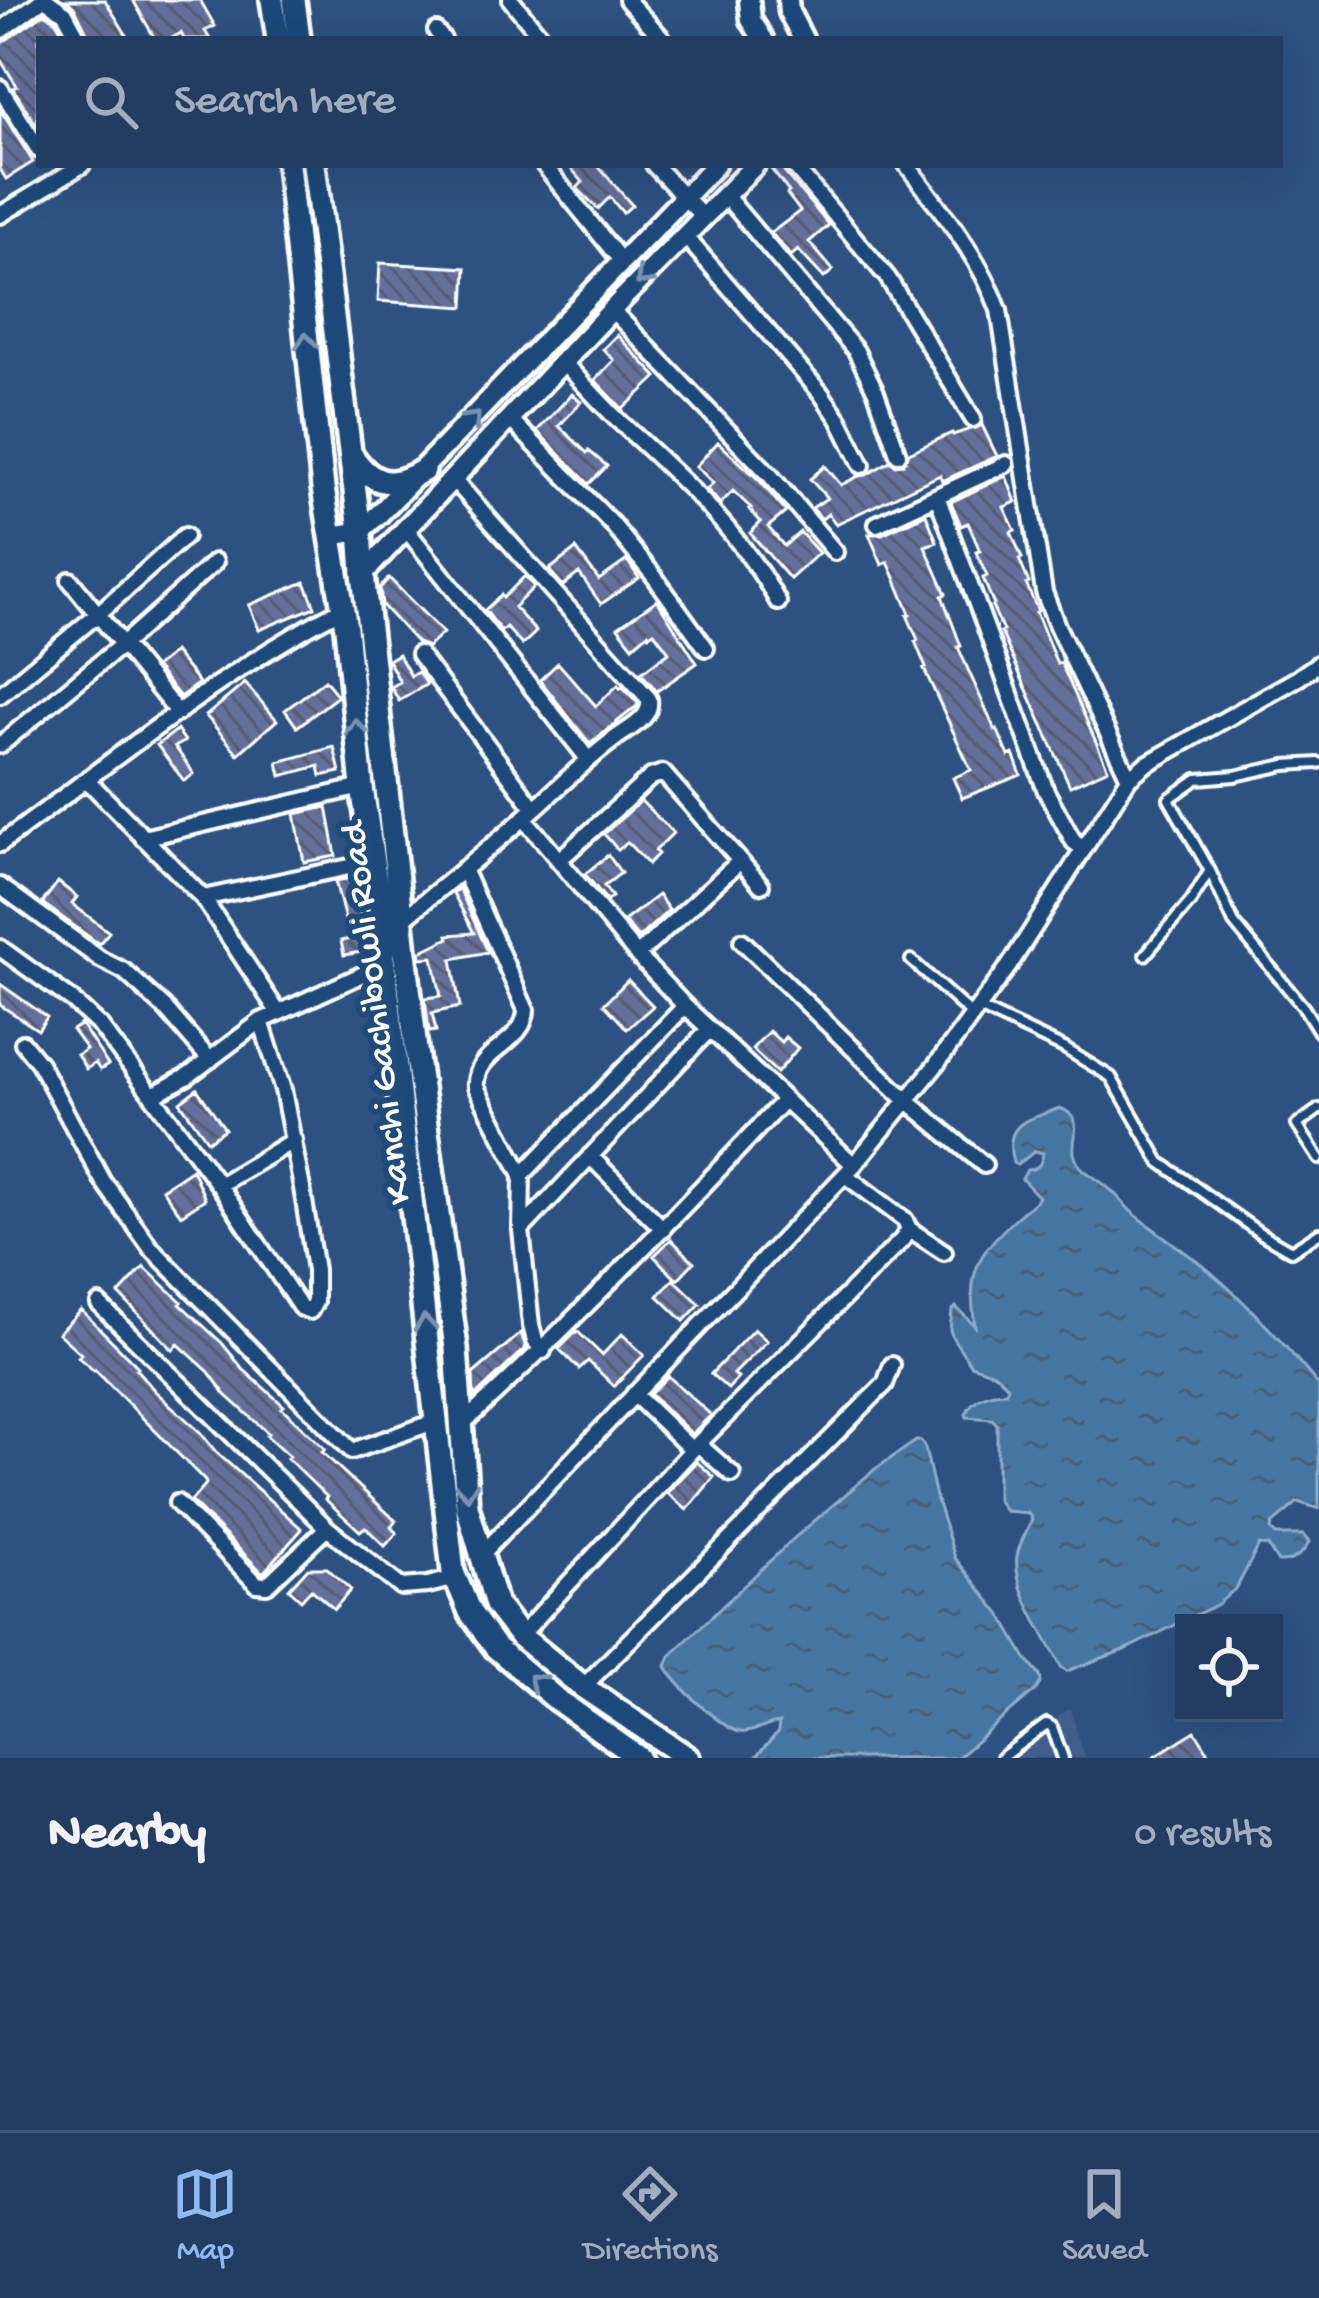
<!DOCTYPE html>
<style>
:root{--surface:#223d61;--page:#2a4467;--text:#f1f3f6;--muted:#a2aebd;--line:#3f5676;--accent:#90b9f0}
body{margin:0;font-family:"Gochi Hand",sans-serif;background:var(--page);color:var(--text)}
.controls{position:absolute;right:36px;bottom:36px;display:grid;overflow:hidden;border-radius:0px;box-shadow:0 12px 48px #0002}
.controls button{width:108px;height:108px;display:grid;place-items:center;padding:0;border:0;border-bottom:3px solid var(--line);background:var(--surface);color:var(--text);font:60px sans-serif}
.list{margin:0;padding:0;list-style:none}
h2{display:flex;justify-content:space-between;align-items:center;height:156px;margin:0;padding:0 48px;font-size:51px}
h2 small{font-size:39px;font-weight:400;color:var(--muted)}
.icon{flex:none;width:66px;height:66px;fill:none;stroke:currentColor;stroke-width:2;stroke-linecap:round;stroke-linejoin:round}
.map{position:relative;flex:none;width:1319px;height:1758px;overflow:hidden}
.search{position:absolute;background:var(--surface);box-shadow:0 12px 48px #0002;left:36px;right:36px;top:36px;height:132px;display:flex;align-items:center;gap:30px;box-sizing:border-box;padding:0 42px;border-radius:0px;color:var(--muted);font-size:45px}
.sheet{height:372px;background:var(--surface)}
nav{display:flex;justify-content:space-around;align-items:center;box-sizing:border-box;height:168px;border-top:3px solid var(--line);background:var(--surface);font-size:33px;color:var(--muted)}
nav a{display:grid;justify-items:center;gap:6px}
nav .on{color:var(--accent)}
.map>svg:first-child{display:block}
.built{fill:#415d8b}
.water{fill:url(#water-ripples);stroke:#8fadc7;stroke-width:3}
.building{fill:url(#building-back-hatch);stroke:#fff;stroke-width:3}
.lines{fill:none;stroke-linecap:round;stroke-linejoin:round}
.service-casing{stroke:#fff;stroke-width:16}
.minor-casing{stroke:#fff;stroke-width:22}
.tertiary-casing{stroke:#fff;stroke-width:27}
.secondary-casing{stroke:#fff;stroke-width:30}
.service{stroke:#1f4a7a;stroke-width:8}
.minor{stroke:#1f4a7a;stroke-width:14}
.tertiary{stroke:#1f4a7a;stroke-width:18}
.secondary{stroke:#1f4a7a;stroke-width:21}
.oneway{stroke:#7992af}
.labels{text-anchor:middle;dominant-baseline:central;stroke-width:12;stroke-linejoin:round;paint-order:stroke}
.street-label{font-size:39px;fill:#fff;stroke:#1f4a7a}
</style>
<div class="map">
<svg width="1319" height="1758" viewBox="0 0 1319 1758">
<defs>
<pattern id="water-ripples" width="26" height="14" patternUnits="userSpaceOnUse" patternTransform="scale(3)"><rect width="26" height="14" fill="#4576a2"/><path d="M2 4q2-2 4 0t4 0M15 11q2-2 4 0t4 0" fill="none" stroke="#495f73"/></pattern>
<pattern id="building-back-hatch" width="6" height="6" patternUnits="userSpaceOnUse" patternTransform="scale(3)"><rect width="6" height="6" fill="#636f9b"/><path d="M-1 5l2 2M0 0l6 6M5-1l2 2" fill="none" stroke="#565c70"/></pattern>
</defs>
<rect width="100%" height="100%" fill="#2d5181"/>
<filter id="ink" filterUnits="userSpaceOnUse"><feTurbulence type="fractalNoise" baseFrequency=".00833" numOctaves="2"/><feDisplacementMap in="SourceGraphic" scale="24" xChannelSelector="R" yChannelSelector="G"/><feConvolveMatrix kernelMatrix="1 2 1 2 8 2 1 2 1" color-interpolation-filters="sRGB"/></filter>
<g filter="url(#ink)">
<path class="built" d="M 1070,1708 L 1085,1758 L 1004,1758 Z"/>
<path class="water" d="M 1060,1108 C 1094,1121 1058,1148 1084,1170 C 1094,1178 1105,1184 1114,1193 C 1121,1200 1126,1207 1133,1213 C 1155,1231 1179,1247 1201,1264 C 1244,1299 1284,1343 1319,1386 L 1319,1509 L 1298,1502 L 1272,1524 L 1271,1530 L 1276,1535 L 1303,1535 L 1309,1542 C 1304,1554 1291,1563 1278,1562 L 1268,1546 L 1259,1545 L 1237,1587 L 1218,1604 L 1124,1650 L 1067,1671 L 1061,1667 C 1047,1636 1012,1590 1017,1556 C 1019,1544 1027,1531 1032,1519 L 1028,1513 L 1005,1511 L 997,1499 L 997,1424 L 992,1419 L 967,1417 L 966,1414 C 972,1398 989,1392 1006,1392 L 1008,1386 L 994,1373 L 971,1365 L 953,1338 L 950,1330 L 952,1311 L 956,1307 L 975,1326 C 967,1271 976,1255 1018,1216 C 1026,1209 1033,1205 1039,1197 L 1022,1179 L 1027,1170 C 1039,1169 1041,1164 1043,1153 L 1035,1151 L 1017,1165 L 1013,1163 C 1002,1121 1029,1120 1060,1108 Z
M 916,1441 L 921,1441 L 925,1448 L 936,1497 L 955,1558 L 1001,1615 L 1027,1660 L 1040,1676 L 1041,1682 L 1036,1690 L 957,1758 L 755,1758 L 778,1732 L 779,1723 C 767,1724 752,1734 740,1732 C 721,1728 674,1683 666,1666 L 670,1656 L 792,1540 L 874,1470 Z"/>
<path class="building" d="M 66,0 L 105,0 L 129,39 L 90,39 L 75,8 Z
M 133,0 L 200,0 L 215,26 L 205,31 L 210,39 L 184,39 L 181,33 L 170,39 L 155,39 Z
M 45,13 L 56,21 L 66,39 L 39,39 L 37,126 L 13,88 L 17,86 L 0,59 L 0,44 Z
M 0,109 L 33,162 L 6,179 L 0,169 Z
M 568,165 L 597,165 L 632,205 L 623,213 L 610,197 L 598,209 L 577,188 L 583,182 Z
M 768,165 L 782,165 L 784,172 L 829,225 L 809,242 L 833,270 L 824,278 L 798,250 L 791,256 L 771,233 L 800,211 L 787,194 L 789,192 Z
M 380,263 L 466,268 L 464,307 L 378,301 Z
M 617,335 L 657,377 L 623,409 L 595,380 L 614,360 L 603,349 Z
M 572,394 L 581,402 L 559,426 L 587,453 L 589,451 L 607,466 L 589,484 L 537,431 Z
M 982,425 L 997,456 L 942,481 L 940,475 L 836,524 L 828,514 L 822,519 L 812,508 L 827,498 L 810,479 L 825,466 L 841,485 L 859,476 L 866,475 L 890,461 L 895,465 L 903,464 L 909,453 L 952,433 L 953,435 Z
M 718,442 L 760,481 L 786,512 L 768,527 L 784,546 L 800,532 L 819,553 L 790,579 L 750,533 L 761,522 L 749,509 L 751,508 L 733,491 L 720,504 L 707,489 L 713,483 L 696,466 Z
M 1006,476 L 1016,502 L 1004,507 L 1015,530 L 1011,532 L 1022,558 L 1019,559 L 1029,583 L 1026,584 L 1038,611 L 1036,612 L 1057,664 L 1061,663 L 1108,769 L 1070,786 L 1001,632 L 1003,631 L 992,606 L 994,605 L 983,578 L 987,576 L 976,552 L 980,551 L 968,523 L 961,526 L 951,502 Z
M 926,514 L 937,542 L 925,546 L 946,594 L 942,596 L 961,646 L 958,647 L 995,730 L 997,729 L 1009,756 L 1013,754 L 1021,775 L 962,798 L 953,778 L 971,770 L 924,669 L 926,668 L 915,641 L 918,640 L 907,615 L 910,614 L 895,578 L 888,562 L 882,565 L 869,534 L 882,534 Z
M 576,549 L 599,580 L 627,560 L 639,578 L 601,604 L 579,573 L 563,586 L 549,570 Z
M 525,576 L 534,587 L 514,607 L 536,632 L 522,645 L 506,627 L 501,631 L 485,610 L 501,595 L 503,598 Z
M 389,578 L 443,633 L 428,647 L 417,643 L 382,605 L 380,588 Z
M 305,582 L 315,607 L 259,630 L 249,605 Z
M 657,600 L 697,663 L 657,691 L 641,673 L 669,652 L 654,632 L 649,635 L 648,633 L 633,646 L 618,627 Z
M 174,652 L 199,683 L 180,697 L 155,667 Z
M 398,654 L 411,676 L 418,672 L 427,684 L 399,701 L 391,687 L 400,682 L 388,660 Z
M 558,663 L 596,706 L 618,685 L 620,688 L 622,686 L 638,703 L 637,706 L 590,744 L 540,680 Z
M 325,680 L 338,696 L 297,727 L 285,710 Z
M 245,683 L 277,720 L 238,754 L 206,716 Z
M 177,730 L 185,741 L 175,747 L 194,774 L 184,781 L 157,745 Z
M 334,747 L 340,772 L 321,776 L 319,766 L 281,776 L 278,762 Z
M 641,801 L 673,833 L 655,851 L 658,854 L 648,864 L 627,842 L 618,850 L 604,834 Z
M 327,807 L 336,856 L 304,862 L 295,814 Z
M 608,855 L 621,873 L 604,886 L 612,897 L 607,901 L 585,874 Z
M 352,878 L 367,951 L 344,955 L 341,941 L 350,939 L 335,881 Z
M 58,882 L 77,897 L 72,904 L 109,932 L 99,944 L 42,903 Z
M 459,888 L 488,952 L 452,959 L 460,1007 L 432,1013 L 436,1031 L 429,1032 L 425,998 L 441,996 L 433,957 L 421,958 L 420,952 L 449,938 L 448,935 L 474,933 L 453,893 Z
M 658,895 L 669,910 L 638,938 L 624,921 Z
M 628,980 L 653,1006 L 627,1029 L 604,1004 Z
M 0,984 L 47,1017 L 38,1030 L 0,1005 Z
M 81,1024 L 108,1065 L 100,1070 L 95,1063 L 86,1069 L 77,1055 L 86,1049 L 72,1030 Z
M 769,1031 L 781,1042 L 785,1037 L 798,1048 L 777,1073 L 752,1049 Z
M 197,1089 L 225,1129 L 208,1141 L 180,1102 Z
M 192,1169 L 205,1199 L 181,1215 L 162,1189 Z
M 671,1239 L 694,1262 L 677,1280 L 654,1256 Z
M 144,1267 L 182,1302 L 180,1304 L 222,1343 L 243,1369 L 284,1406 L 282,1408 L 325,1449 L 322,1452 L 396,1521 L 391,1527 L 397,1533 L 385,1546 L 365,1527 L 360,1531 L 325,1499 L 327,1497 L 287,1458 L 289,1456 L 266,1435 L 268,1433 L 225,1394 L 209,1372 L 178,1344 L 173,1350 L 119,1294 Z
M 674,1279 L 700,1304 L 684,1321 L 658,1296 Z
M 81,1310 L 138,1367 L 136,1369 L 155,1391 L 200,1432 L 216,1452 L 302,1529 L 263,1573 L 191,1501 L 206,1484 L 205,1481 L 95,1370 L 94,1371 L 78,1357 L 81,1354 L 58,1333 Z
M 754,1329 L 767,1341 L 734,1374 L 738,1378 L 728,1389 L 711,1374 Z
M 577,1331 L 602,1355 L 622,1334 L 644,1355 L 614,1386 L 588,1361 L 579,1369 L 559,1349 Z
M 521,1333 L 526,1348 L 474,1397 L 473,1374 Z
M 668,1376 L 711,1415 L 692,1434 L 650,1394 Z
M 697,1462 L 714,1477 L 687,1510 L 667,1493 Z
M 308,1568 L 327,1568 L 351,1590 L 334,1609 L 311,1589 L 301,1600 L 289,1589 Z
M 1195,1731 L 1212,1758 L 1152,1758 Z"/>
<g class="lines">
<defs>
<path id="service" d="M 1319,763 L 1285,765 L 1235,776 L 1197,779 L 1169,799 L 1210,871 L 1234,923 L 1304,1008 L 1319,1032
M 1145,955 L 1191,901 L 1209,872
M 911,960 L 971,1014
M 979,1008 L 1064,1048 L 1111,1077 L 1160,1162 L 1260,1233 L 1291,1251 L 1319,1233
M 1319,1109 L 1297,1125 L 1319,1159
M 1001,1758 L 1047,1724 L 1052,1727 L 1063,1758"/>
<path id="minor" d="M 46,0 L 65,13 L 79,39
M 511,0 L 543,39
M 627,0 L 663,39
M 0,31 L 42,0
M 436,31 L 443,39
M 0,88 L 39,150
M 544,165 L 622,262
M 654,165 L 703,217
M 793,165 L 888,278 L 973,419
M 725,195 L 856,351 L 876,392 L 898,454
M 0,215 L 82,165
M 685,236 L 820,392 L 839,419 L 862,465
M 612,310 L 770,475 L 835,552
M 563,362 C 583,383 602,405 622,424 C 680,477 740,531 778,602
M 510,419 L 612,524 L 654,576 L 706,648
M 1006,464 L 937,496 L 1046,791 L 1074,842 L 1084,849
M 877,524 L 937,496
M 406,529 L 588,759
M 70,580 L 178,713
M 419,654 L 534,808
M 0,695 L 99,613 L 185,536
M 0,745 L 123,644 L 215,562
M 1129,778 L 1145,765 L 1298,678 L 1319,663
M 87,780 L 203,898 L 373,862
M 524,818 L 637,955 L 685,1006 L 854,1165
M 143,838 L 362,787
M 0,844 C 111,763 220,672 342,609
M 559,860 L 651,777 L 663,773 L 761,885
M 463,869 L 526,1010 C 525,1045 473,1050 476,1087 L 522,1175 L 521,1230 L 531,1325 L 535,1341 L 543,1351
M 0,886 L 100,959 L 124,971 L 166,1009 L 210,1060
M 203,898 L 278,1012
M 402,920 C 443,886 484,853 524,818 C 555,791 583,762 616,738 C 631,727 652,718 649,699 L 453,479
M 742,941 L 905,1099 L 984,1165
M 0,948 L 72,1000 L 101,1027 L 219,1185 L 300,1307 L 310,1311 L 315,1302 L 315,1270 L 302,1188 L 283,1090 L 261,1021
M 637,955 L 740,861
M 23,1043 L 39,1063 L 103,1181 L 151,1248 L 352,1451 L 437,1421
M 153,1095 L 188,1076 L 261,1021 L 385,964
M 590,1156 L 663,1229
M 522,1175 L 685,1006
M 845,1175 L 905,1220 L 909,1229 L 944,1252
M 219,1185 L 294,1140
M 521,1230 L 709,1030
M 99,1304 L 327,1528 L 401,1587 L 428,1585 L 456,1578
M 634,1394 L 692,1450
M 461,1425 C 574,1322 680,1212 784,1100
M 698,1444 L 732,1474
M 177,1503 L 257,1584 L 267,1585 L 327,1528
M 482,1554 L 854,1165 L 936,1065 L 1009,966 L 1129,778 L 1057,626 L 1044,592 L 999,310 C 979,255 942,212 907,165
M 520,1636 L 692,1450 L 902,1240 L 909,1229
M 583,1687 L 885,1384 L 892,1365"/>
<path id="tertiary" d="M 749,0 L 751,20 L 763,39
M 788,0 L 789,12 L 803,39
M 332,536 L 360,531 L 380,513 L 715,165
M 363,574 L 624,297 L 755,165"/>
<path id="secondary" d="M 272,0 L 278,39
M 294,0 L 299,39
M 288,165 L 323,488 L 346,628 L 362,787 L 384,935 L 384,959 L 453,1572 L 470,1612 L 495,1647 L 556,1699 L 639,1758
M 314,165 L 360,531 L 363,574 L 416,1050 L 456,1348 L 467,1506 L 496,1605 L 520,1636 L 583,1687 L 688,1758
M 351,454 C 371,485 392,490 424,470"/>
</defs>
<use href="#service" class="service-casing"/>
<use href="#minor" class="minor-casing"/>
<use href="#tertiary" class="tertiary-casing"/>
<use href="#secondary" class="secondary-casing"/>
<use href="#service" class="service"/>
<use href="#minor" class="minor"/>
<use href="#tertiary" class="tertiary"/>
<use href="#secondary" class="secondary"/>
</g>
<defs><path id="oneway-chevron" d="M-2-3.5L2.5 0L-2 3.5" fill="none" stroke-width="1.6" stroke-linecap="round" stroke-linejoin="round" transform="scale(3)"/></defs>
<g class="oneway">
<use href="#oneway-chevron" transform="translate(643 278) rotate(135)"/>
<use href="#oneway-chevron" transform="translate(306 341) rotate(-96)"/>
<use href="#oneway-chevron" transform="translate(473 419) rotate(-46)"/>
<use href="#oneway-chevron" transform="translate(356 727) rotate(-96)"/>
<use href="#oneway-chevron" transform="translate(425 1323) rotate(-96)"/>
<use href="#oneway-chevron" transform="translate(467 1491) rotate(84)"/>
<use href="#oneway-chevron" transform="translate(536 1681) rotate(-140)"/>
</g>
</g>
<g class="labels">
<g class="street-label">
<text transform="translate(379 1013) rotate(-97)">Kanchi Gachibowli Road</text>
</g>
</g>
</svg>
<div class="controls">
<button><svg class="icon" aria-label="locate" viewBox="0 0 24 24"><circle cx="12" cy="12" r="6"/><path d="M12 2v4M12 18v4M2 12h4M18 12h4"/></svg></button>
</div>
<div class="search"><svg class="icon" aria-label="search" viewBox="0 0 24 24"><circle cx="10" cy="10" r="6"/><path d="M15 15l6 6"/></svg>Search here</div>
</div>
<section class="sheet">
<h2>Nearby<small>0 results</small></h2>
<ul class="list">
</ul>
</section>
<nav>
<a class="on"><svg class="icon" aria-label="map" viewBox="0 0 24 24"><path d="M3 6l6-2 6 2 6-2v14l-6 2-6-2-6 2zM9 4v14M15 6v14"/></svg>Map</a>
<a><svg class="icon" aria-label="directions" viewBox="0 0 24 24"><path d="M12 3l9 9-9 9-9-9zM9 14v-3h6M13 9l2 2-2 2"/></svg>Directions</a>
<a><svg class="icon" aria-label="saved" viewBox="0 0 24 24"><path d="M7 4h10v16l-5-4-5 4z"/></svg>Saved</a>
</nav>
